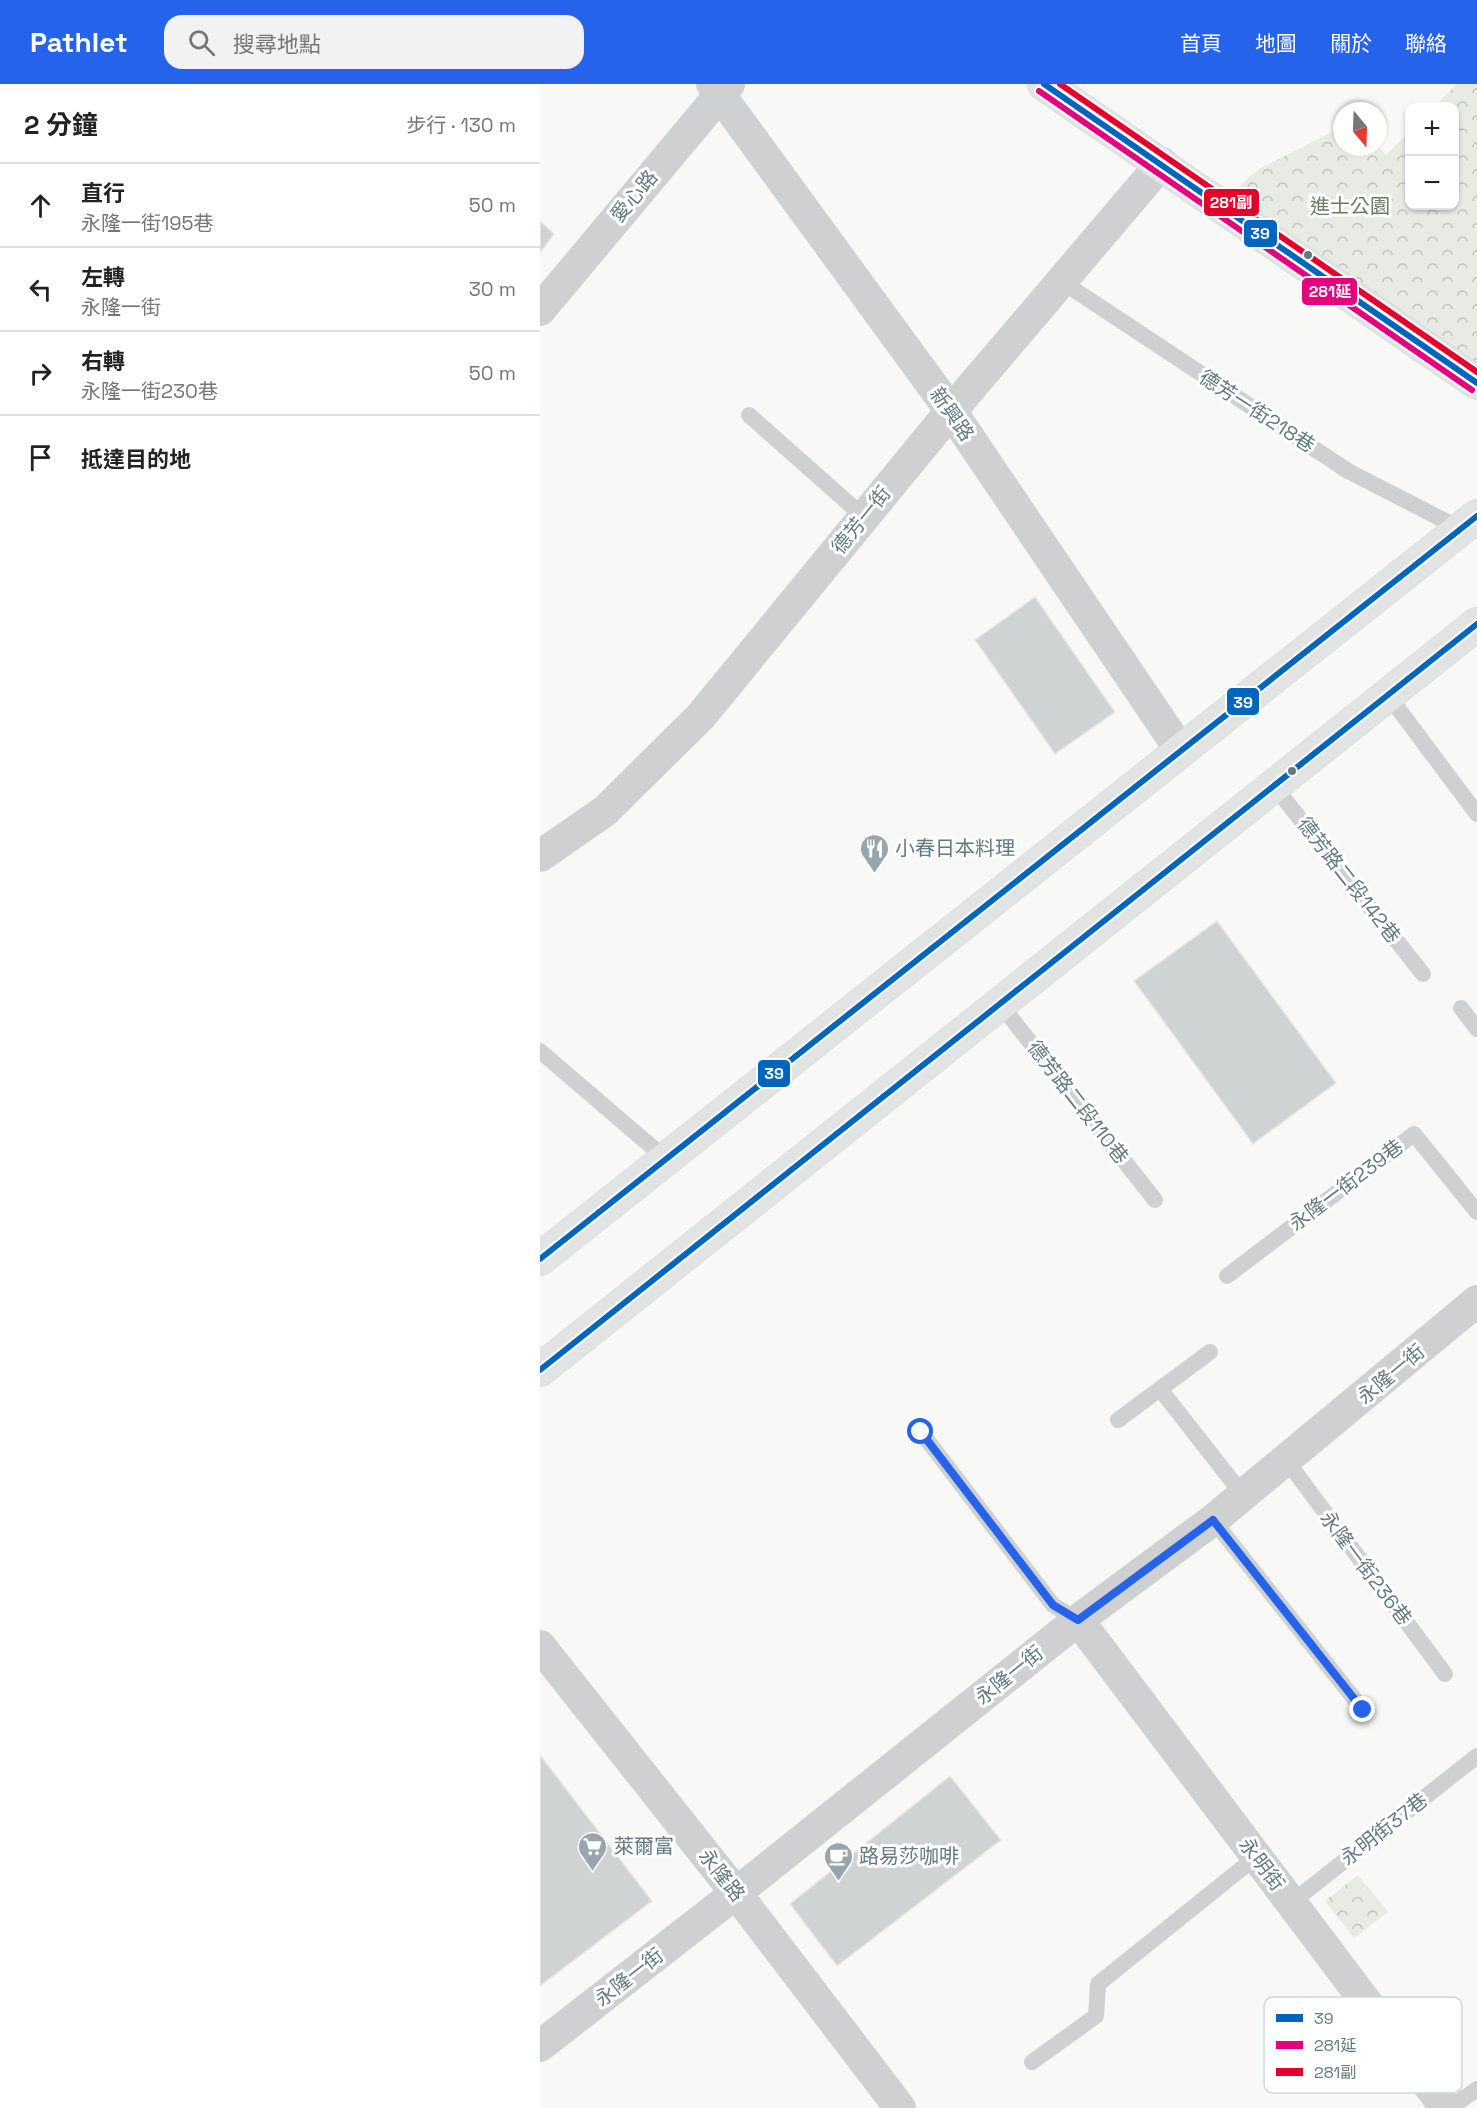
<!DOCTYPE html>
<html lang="zh-TW">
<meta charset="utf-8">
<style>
:root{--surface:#fff;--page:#f2f2f2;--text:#222;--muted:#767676;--line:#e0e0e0;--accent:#2563eb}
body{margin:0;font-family:"Space Grotesk","Noto Sans TC",sans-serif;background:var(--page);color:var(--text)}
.controls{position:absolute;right:18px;top:18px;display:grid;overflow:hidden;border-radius:12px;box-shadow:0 2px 4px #0004}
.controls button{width:54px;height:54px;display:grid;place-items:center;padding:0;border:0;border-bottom:2px solid var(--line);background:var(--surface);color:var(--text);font:30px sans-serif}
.compass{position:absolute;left:793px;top:18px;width:54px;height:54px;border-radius:50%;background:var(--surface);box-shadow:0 2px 4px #0004;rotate:161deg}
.stop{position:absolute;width:18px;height:18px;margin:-14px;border:4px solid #2563eb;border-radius:50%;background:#fff}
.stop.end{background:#2563eb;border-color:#fff;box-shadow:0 2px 6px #0008}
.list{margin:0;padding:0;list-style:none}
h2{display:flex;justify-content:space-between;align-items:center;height:78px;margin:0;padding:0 24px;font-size:26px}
h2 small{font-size:20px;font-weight:400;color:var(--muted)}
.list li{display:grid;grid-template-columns:39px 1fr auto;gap:18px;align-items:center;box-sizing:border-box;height:84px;padding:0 24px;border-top:2px solid var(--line)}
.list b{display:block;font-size:22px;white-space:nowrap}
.list p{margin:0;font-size:20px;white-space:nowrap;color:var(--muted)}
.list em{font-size:20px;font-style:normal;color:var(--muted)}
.icon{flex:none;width:33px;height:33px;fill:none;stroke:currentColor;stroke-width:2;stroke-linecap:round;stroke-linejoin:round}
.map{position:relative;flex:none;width:937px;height:2024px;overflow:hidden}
header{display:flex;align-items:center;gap:36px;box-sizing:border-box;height:84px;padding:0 30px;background:var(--accent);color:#fff}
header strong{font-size:28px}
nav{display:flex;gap:33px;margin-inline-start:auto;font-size:21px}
.search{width:420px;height:54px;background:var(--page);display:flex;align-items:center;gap:15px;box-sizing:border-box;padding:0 21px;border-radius:18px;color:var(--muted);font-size:22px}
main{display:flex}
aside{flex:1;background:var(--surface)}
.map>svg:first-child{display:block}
.forest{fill:url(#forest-crowns)}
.building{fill:#d0d3d3;stroke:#e8e8e6;stroke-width:1.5}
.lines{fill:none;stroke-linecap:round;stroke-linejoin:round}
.secondary-casing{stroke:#d5d6d7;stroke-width:34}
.lane{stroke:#ced0d1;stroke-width:16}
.street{stroke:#ced0d1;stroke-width:32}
.secondary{stroke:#e2e3e3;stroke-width:33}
.bus-1-casing{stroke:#fff;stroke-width:10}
.bus-2-casing{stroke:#fff;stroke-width:10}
.bus-3-casing{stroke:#fff;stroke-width:10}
.bus-1{stroke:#0065bd;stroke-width:6}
.bus-2{stroke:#e5007d;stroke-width:6}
.bus-3{stroke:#e4002b;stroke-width:6}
.route{stroke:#2563eb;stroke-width:8}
.bus-dot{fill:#617a84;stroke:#fff;stroke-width:2}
.labels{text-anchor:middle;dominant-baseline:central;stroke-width:6;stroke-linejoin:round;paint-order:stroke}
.street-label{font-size:20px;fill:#617a84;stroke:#fff}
.park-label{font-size:20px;fill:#6a7b61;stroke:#fff}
.poi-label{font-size:20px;fill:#617a84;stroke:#fff;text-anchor:start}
.key{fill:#fff;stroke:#d0d7da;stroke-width:1.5}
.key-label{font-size:16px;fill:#617a84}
.line-badge{stroke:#fff;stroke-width:2}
.badge-label{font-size:16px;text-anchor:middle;font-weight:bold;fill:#fff}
</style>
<header>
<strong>Pathlet</strong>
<div class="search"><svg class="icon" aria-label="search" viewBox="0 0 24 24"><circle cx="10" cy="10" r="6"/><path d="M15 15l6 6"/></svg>搜尋地點</div>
<nav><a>首頁</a><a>地圖</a><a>關於</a><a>聯絡</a></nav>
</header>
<main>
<aside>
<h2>2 分鐘<small>步行 · 130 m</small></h2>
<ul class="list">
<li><svg class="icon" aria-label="ahead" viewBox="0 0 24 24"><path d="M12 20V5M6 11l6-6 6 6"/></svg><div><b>直行</b><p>永隆一街195巷</p></div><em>50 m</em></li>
<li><svg class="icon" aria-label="left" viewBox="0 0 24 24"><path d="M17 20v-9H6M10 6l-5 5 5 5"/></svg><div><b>左轉</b><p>永隆一街</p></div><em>30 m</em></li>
<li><svg class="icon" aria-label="right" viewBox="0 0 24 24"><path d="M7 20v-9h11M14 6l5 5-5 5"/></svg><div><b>右轉</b><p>永隆一街230巷</p></div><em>50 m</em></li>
<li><svg class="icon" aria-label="arrive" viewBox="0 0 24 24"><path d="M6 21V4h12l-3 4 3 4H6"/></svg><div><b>抵達目的地</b></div></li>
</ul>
</aside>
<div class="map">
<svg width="937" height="2024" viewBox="0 0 937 2024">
<defs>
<pattern id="forest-crowns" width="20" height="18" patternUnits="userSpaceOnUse" patternTransform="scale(1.5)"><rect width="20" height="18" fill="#e8ebe4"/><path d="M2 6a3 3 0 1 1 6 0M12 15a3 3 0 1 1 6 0" fill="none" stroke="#bfc3be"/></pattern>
</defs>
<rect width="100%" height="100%" fill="#f8f8f7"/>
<path class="forest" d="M 917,0 L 937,0 L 937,288 L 691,109 L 719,85 L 802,43 L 802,63 L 838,62 L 846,71 L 869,48 L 870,122 L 914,122 L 914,22 L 895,22 Z
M 818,1791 L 848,1828 L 814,1854 L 785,1817 Z"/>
<path class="building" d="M 0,137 L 14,150 L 0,169 Z
M 495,513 L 575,628 L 515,670 L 435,556 Z
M 677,837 L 796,999 L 713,1060 L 594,897 Z
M 0,1671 L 112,1817 L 0,1902 Z
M 410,1692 L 461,1756 L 297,1882 L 250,1820 Z"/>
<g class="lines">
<defs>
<path id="secondary" d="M 504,0 L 937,299
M 0,1175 L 937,432
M 0,1286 L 937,540"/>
</defs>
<use href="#secondary" class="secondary-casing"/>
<path class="lane" d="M 521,197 L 808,387 L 921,445
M 209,331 L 324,433
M 848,611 L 937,730
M 734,702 L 883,890
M 460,920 L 615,1116
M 921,924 L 937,945
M 0,967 L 126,1075
M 687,1192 L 874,1050 L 937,1128
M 620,1305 L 703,1411
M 578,1336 L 670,1268
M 381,1348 L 513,1521 L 538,1536
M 747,1377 L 905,1590
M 673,1436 L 823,1626
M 751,1819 L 937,1672
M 492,1978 L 556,1932 L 558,1900 L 716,1773
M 910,2024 L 937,2005"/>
<path class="street" d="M 172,0 L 411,327 L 641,667
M 0,226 L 189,0
M 0,772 L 65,727 L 161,632 L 411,327 L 622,79
M 538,1536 L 906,2024
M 0,1562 L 196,1809 L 360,2024
M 0,1962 L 196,1809 L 538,1536 L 673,1436 L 937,1217"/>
<use href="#secondary" class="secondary"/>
<defs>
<path id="bus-1" d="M 504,0 L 937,299
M 0,1175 L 937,432
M 0,1286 L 937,540"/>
<path id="bus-2" d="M 499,7 L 932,306"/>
<path id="bus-3" d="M 520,0 L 937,288"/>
</defs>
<use href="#bus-1" class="bus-1-casing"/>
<use href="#bus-2" class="bus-2-casing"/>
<use href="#bus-3" class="bus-3-casing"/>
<use href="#bus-1" class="bus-1"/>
<use href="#bus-2" class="bus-2"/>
<use href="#bus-3" class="bus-3"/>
</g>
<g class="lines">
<path class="route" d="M 381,1348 L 513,1521 L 538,1536 L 673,1436 L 823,1626"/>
</g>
<defs>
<symbol id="restaurant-pin" viewBox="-11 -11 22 30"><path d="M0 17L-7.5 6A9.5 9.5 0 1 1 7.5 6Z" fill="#96a6ac" stroke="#fff"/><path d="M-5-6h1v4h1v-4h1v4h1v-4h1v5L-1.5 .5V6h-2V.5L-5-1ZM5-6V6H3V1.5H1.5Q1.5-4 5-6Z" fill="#fff"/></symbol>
<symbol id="supermarket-pin" viewBox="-11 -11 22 30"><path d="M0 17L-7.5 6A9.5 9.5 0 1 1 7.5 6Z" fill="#96a6ac" stroke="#fff"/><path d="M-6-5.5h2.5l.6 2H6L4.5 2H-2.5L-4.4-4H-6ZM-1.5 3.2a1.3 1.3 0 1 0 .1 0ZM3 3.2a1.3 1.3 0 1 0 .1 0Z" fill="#fff"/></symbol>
<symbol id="cafe-pin" viewBox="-11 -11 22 30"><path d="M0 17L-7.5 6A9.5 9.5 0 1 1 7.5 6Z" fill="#96a6ac" stroke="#fff"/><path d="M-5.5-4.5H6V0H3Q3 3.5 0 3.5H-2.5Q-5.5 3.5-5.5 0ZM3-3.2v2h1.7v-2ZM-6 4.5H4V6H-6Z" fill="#fff"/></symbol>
</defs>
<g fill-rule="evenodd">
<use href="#restaurant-pin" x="318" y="748" width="33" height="45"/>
<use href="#supermarket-pin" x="36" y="1746" width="33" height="45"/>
<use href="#cafe-pin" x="282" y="1756" width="33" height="45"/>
</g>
<g class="bus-dot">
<circle cx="768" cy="171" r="5"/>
<circle cx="752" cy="687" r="5"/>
</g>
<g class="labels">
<g class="street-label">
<text transform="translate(94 112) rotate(-50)">愛心路</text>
<text transform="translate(717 327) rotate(33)">德芳一街218巷</text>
<text transform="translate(412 330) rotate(55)">新興路</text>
<text transform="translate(321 436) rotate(-51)">德芳一街</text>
<text transform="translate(809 796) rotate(52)">德芳路二段142巷</text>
<text transform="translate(538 1018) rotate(52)">德芳路二段110巷</text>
<text transform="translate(806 1101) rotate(-37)">永隆一街239巷</text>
<text transform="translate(851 1290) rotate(-40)">永隆一街</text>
<text transform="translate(826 1484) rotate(53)">永隆一街236巷</text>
<text transform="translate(469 1591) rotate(-39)">永隆一街</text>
<text transform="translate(844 1745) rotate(-38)">永明街37巷</text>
<text transform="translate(722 1780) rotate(53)">永明街</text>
<text transform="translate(182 1791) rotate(52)">永隆路</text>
<text transform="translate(89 1893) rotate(-38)">永隆一街</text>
</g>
<g class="park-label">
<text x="810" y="122">進士公園</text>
</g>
<g class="poi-label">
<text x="355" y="764">小春日本料理</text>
<text x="74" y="1762">萊爾富</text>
<text x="319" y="1772">路易莎咖啡</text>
</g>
</g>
<rect x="724" y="1913" width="198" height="96" rx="9" class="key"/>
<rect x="736" y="1930" width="27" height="8" fill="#0065bd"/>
<rect x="736" y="1957" width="27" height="8" fill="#e5007d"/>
<rect x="736" y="1984" width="27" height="8" fill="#e4002b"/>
<g class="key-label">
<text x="774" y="1940">39</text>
<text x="774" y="1967">281延</text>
<text x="774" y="1994">281副</text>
</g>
<g class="line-badge">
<rect x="663" y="104" width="57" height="29" rx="6" fill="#e4002b"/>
<rect x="703" y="135" width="35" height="29" rx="6" fill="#0065bd"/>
<rect x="761" y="193" width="57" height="29" rx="6" fill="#e5007d"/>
<rect x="686" y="603" width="34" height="29" rx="6" fill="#0065bd"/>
<rect x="217" y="975" width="34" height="29" rx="6" fill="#0065bd"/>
</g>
<g class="badge-label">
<text x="691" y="124">281副</text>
<text x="720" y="155">39</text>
<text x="790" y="213">281延</text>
<text x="703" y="624">39</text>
<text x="234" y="995">39</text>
</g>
</svg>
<div class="controls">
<button>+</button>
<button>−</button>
</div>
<svg class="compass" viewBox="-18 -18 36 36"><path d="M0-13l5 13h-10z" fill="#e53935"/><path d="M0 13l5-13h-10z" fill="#767676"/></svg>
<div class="stop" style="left:381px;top:1348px"></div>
<div class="stop end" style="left:823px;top:1626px"></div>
</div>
</main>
